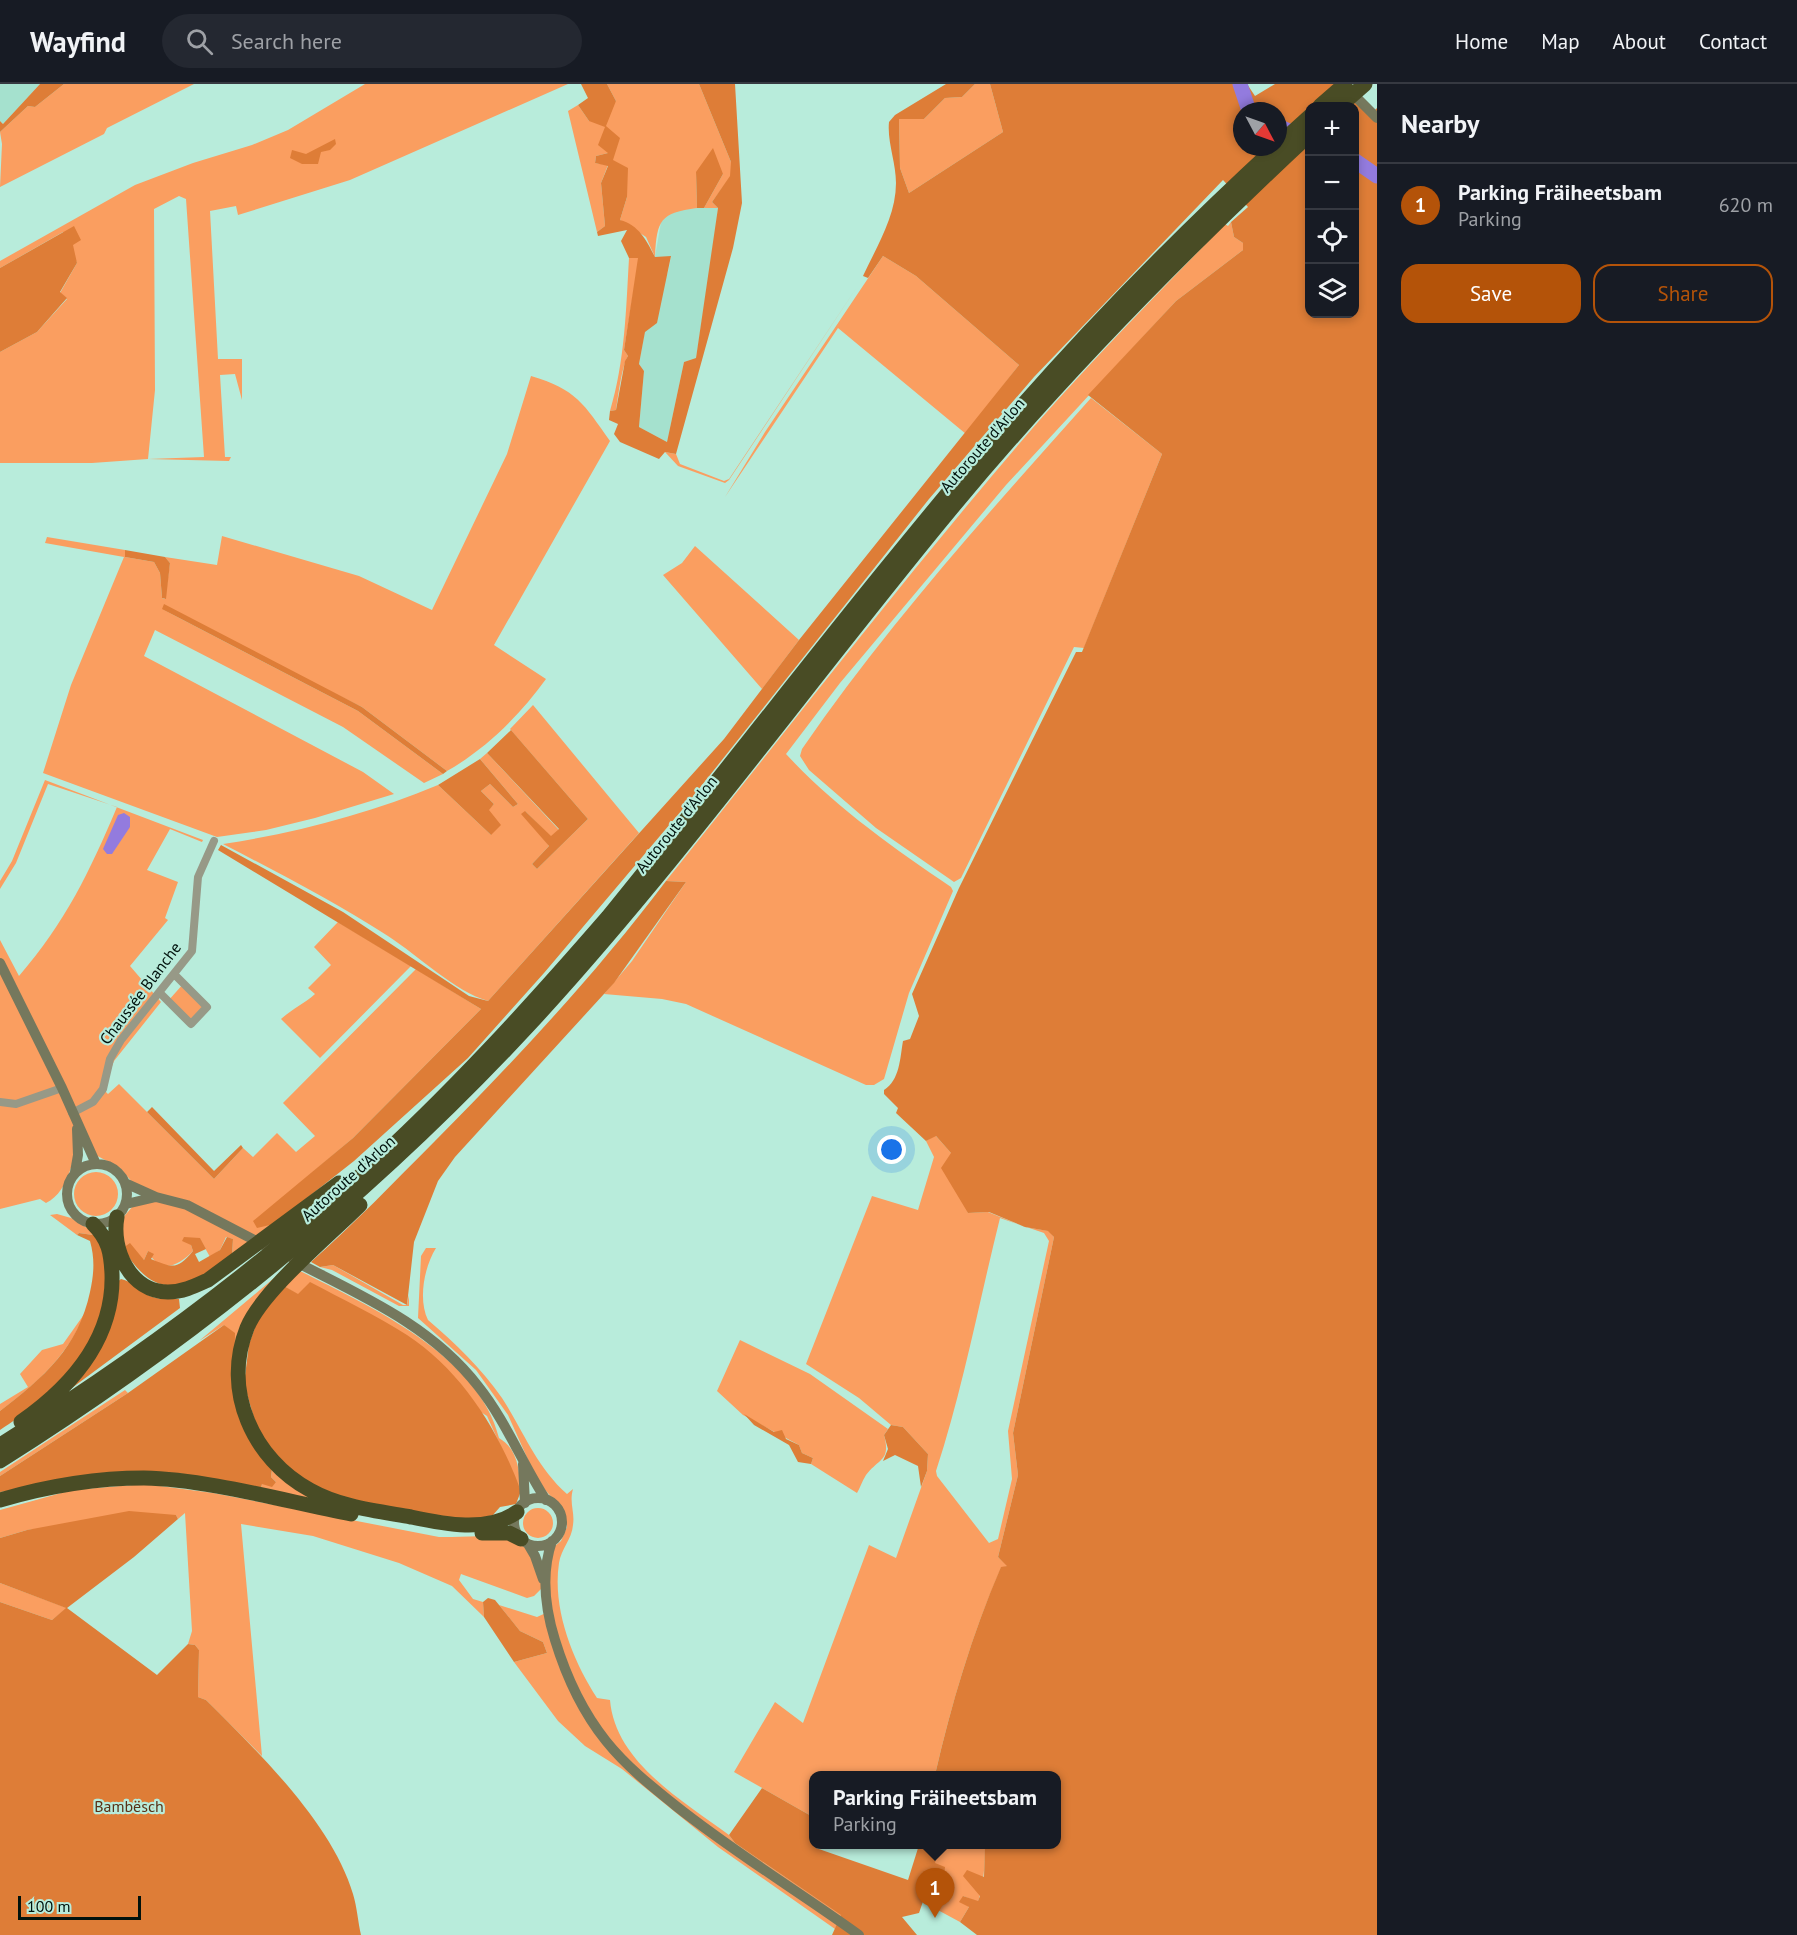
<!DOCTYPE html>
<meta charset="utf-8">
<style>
:root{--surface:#171b24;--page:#242831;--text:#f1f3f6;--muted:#9ea1a6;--line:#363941;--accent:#b45309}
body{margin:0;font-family:"PT Sans",sans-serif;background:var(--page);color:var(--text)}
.controls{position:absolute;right:18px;top:18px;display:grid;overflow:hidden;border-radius:12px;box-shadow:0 3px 9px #0003}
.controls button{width:54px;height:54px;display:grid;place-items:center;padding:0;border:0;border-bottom:2px solid var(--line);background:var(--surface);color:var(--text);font:30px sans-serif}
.compass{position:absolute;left:1233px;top:18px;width:54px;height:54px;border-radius:50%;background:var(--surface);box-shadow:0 3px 9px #0003;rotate:131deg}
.scale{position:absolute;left:18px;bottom:15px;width:123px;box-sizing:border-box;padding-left:6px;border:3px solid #01120d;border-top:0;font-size:16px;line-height:21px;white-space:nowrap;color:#01120d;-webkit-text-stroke:4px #b8ecdb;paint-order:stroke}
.you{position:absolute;left:892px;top:1066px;width:21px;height:21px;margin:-15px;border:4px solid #fff;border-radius:50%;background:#1a73e8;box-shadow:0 0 0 9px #1a73e833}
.badge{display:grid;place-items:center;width:39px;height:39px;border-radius:50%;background:var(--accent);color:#fff;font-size:20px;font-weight:700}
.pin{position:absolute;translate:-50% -50px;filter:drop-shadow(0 2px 3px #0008)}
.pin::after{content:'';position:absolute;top:32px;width:21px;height:18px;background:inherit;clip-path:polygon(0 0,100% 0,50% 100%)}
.popup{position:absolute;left:809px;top:1687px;width:252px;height:78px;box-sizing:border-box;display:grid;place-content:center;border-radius:12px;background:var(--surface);filter:drop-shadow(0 2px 4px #0005);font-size:20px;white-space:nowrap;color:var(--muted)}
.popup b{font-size:22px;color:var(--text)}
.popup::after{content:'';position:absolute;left:50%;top:100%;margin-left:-12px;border:12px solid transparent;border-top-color:var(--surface)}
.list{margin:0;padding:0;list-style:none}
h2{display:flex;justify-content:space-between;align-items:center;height:78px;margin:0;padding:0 24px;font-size:26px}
h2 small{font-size:20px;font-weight:400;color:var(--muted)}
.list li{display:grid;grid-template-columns:39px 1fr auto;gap:18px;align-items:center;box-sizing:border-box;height:84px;padding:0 24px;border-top:2px solid var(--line)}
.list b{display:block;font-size:22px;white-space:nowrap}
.list p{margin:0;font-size:20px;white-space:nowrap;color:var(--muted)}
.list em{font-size:20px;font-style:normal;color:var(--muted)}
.actions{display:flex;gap:12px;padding:18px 24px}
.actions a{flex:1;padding:14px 0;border:2px solid var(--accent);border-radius:18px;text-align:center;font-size:21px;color:var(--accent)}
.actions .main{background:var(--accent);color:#fff}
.icon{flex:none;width:33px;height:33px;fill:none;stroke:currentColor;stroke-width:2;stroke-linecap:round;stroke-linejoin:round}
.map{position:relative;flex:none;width:1377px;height:1851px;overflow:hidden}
header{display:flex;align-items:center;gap:36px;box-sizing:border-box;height:84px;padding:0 30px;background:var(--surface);border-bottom:2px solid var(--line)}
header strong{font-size:28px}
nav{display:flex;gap:33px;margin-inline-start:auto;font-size:21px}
.search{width:420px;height:54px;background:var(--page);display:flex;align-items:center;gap:15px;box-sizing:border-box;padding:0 21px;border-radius:33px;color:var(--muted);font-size:22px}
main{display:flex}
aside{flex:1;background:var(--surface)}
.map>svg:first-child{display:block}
.built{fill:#a5e1ce}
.green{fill:#fa9e60;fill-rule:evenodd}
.forest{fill:#de7d37;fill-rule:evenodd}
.water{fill:#937bde}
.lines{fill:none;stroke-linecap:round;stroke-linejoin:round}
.river{stroke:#937bde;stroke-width:15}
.minor{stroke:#979987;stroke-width:8}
.secondary{stroke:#75785d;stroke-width:10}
.motorway{stroke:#494c25;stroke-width:15}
.labels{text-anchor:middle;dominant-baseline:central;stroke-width:4.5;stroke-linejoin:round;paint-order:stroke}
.street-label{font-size:16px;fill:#01120d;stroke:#b8ecdb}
.park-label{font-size:16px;fill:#593116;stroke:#b8ecdb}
</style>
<header>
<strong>Wayfind</strong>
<div class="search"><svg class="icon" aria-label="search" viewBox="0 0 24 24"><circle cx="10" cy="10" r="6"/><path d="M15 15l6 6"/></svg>Search here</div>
<nav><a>Home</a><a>Map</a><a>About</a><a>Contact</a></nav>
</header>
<main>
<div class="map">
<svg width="1377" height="1851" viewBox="0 0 1377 1851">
<rect width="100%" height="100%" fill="#b8ecdb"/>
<path class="built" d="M 0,0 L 40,0 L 3,40 L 0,37 Z
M 697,124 L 718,124 L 715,153 L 696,274 L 684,278 L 667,358 L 639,343 L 644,287 L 639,280 L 645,247 L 668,188 L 671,173 L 655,173 L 661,138 L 671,127 Z"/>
<path class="green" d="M 64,0 L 194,0 L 107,44 L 104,50 L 0,103 L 2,60 L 0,48 L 28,22 L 35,23 Z
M 365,0 L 568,0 L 350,96 L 238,131 L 236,122 L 210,127 L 218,275 L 242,275 L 242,316 L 235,290 L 220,291 L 225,373 L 231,373 L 229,377 L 148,375 L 92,379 L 0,379 L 0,268 L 37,248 L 67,215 L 60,209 L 77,179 L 63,148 L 0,184 L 0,177 L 135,101 L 193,79 L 252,61 L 288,46 ZM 179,112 L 186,115 L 204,373 L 148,375 L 155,306 L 154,125 Z
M 607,0 L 699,0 L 731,78 L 731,92 L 712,118 L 718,124 L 704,124 L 723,90 L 696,88 L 697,124 C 660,129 657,136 655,173 L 646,153 L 620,136 L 627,113 L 608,69 L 596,72 L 595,79 L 608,81 L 601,99 L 605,142 L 597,148 L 568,27 L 578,21 L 589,37 L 616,17 Z
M 975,0 L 990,0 L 1003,48 L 909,109 L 900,84 L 899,35 L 924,35 L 945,14 L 962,13 Z
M 1231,138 L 1234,153 L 1243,159 L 1243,166 L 1176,217 L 1006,401 L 840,599 L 786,670 C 834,722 892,763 951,803 L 953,807 L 909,909 L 884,995 L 874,1001 L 866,1001 L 686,920 L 662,915 L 604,910 L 632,877 L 686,798 L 666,797 C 789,644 909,487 1038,338 C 1098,270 1162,205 1225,140 L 1228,142 Z
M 883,172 L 916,192 L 1019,281 L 966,350 L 838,244 L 725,413 L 765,348 Z
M 629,174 L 639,174 L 624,266 L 628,272 C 622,281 618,313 616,326 L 610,327 C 625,277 626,226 629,174 Z
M 857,203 L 729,396 L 725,399 L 678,382 L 665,368 L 676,370 L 680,380 L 724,397 L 729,395 Z
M 531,292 C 576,305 584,320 610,357 L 494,561 L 546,595 C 520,631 486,665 447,687 L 362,623 L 162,525 L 358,627 L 443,690 L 424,699 L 343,643 L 155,546 L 144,572 L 363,688 L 394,710 L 315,734 L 266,746 L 217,753 L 43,689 L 71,601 L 124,473 L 45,459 L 47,453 L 125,466 L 125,473 L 154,478 L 160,489 L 162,514 L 165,515 L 170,479 L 165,473 L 217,481 L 222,452 L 359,492 L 432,526 L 507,370 Z
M 1091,314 L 1162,370 L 1084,564 L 1074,563 L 961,794 L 954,798 L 876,744 L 809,686 L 800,672 L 802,665 C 888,540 991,426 1091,314 Z
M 695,462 L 799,556 L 762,605 L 663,491 L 682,479 Z
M 533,621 L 639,749 L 488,917 C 454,907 419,872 388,852 C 335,818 279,789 223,760 C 296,749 371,729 438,701 L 491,751 L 488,726 L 494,720 L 481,707 L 490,700 L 513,723 L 518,720 L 480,675 L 487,669 L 559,746 L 551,753 L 525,727 L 549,762 L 532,780 L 537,785 L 588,735 L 510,645 Z
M 45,696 L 203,756 L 202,758 L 170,745 L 147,786 L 178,798 L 165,834 L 168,836 L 130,882 L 161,918 L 114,977 L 103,1005 L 108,1010 L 119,1000 L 214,1095 L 243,1064 L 253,1073 L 277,1049 L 296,1068 L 315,1052 L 283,1019 L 416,885 L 481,925 L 353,1054 L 254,1138 L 274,1140 L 232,1172 L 233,1155 L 226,1153 L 220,1166 L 210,1173 L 200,1155 L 191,1161 L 193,1167 C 179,1182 159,1191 148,1167 L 144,1176 L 123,1164 L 120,1137 L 133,1122 L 156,1113 L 133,1099 L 120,1084 L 90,1068 L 78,1043 C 75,1068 71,1107 46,1119 L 40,1115 L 0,1125 L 0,856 L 19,892 C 66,837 89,789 117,723 L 48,700 L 16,779 L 0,805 L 0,797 L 12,777 Z
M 338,838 L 411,882 L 320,974 L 281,935 C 292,925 304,920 315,910 L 308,904 L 331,881 L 314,863 Z
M 184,899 L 207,923 L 191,940 L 168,917 Z
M 935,1051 L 952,1070 L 968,1129 L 988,1128 L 1025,1143 L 1049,1147 L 1054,1153 L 1013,1349 L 1018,1391 L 998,1473 L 1008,1482 L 1001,1484 C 972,1550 951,1621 935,1691 L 814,1692 L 813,1733 L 734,1688 L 775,1618 L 803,1639 L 869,1461 L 896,1474 L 927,1387 L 928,1370 L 903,1343 L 891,1341 L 859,1314 L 806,1280 L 872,1112 L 918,1126 L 934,1073 L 926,1057 ZM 1000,1134 L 1044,1149 L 1049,1157 L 1008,1347 L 1012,1395 L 998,1455 L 989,1459 L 937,1392 L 936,1387 C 963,1305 979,1218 1000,1134 Z
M74 1110a22 22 0 1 1 44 0a22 22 0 1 1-44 0Z
M 57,1130 L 71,1134 L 100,1152 L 79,1149 L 77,1151 L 50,1131 Z
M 426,1164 L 436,1164 C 424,1183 418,1216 428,1236 C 456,1260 481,1284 502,1314 C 524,1348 536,1382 567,1410 L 573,1405 C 569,1419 575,1428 573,1441 C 572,1455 561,1465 559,1479 C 552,1525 573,1577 597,1614 L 610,1616 C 615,1678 683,1717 729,1751 L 735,1759 L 842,1831 L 835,1845 L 718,1763 L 622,1685 L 585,1662 L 558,1637 L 514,1578 L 547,1569 L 543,1558 L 520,1547 L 499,1521 L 537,1533 L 548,1528 L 545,1501 L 534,1512 L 527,1514 L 461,1490 L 459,1496 L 473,1515 L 483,1518 L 484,1533 L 452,1502 L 399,1479 L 313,1452 L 241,1440 L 262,1672 L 206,1616 L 198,1613 L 199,1566 L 195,1561 L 188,1560 L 192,1547 L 185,1429 L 178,1435 L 176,1431 L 27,1446 L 0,1454 L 0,1426 L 72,1406 L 145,1400 L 213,1409 L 439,1453 C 463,1454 509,1446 527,1465 C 534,1473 539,1489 544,1500 L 555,1462 L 561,1457 L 567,1443 L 564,1427 L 538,1398 L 508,1331 L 476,1286 L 418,1234 L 421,1172 Z
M 298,1174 L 235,1274 L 224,1241 L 199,1257 Z
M 333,1181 L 403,1221 L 407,1221 L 409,1211 L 409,1222 L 399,1222 L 332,1186 L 320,1183 Z
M 300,1187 C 369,1222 479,1271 499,1354 C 518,1365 519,1386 521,1407 L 487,1332 L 284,1202 Z
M 85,1229 C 68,1272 36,1300 0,1327 L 0,1320 L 28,1303 L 20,1290 L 42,1266 L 63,1260 Z
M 740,1256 L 810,1290 L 888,1345 L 884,1351 C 891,1377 879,1374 866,1391 C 862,1397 860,1404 857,1409 L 811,1380 L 813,1374 L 802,1369 L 799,1361 L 743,1331 L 717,1307 Z
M 125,1306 L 128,1309 L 0,1392 L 0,1388 Z
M 272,1385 L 332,1421 L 261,1404 L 262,1400 L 276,1398 L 271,1393 Z
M523 1439a15 15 0 1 1 30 0a15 15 0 1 1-30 0Z
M 0,1499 L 67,1524 L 52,1536 L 0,1518 Z
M 940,1761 L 985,1761 C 985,1780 984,1799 978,1818 L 963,1812 L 969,1823 L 960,1838 L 923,1818 Z"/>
<path class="forest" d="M 40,0 L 64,0 L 35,23 L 28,22 L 0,48 L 0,37 L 3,40 Z
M 581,0 L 607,0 L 616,17 L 606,42 L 620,54 L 613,76 L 628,84 L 627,113 L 620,136 C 639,141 647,157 655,173 L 671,172 L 657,239 L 645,248 L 639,280 L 644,287 L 639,343 L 667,358 L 684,278 L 696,274 L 718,124 L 712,118 L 730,92 L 731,78 L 699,0 L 735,0 L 742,119 L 733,164 L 676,370 L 665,368 L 659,375 L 620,358 L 614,350 L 618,340 L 609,336 L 610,327 L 616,326 L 625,277 L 628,272 L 624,266 L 638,174 L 629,174 L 621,157 L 627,146 L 598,152 L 597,148 L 605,142 L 601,99 L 608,82 L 595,79 L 596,72 L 608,69 L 598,61 L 605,43 L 589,37 L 578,21 L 588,14 Z
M 946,0 L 975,0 L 962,13 L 945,14 L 924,35 L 899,35 L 900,84 L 909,109 L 1003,48 L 990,0 L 1247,0 L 1255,12 L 1275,0 L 1335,0 L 1372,29 L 1377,24 L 1377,1851 L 977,1851 L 960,1838 L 969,1823 L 959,1818 L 963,1812 L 978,1817 L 980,1812 L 963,1792 L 967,1786 L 984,1793 L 985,1761 L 1056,1760 L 1056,1692 L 935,1691 C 951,1621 972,1550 1001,1483 L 1007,1482 L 998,1473 L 1018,1391 L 1013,1349 L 1054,1153 L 1048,1147 L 1025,1143 L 989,1128 L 968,1129 L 941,1084 L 951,1069 L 936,1052 L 926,1057 L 896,1029 L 898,1024 L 884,1010 L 884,1006 C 900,996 900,974 903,957 L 910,955 L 919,932 L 912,910 L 959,804 L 1076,568 L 1082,568 L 1162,370 L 1088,311 L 1176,217 L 1243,166 L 1243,159 L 1234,153 L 1231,138 L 1248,123 L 1223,96 L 1034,293 L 929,415 L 687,720 L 544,889 L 468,974 L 354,1077 L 274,1140 L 257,1144 L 253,1137 L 353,1054 L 481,925 L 218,766 L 221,761 L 343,828 L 469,912 L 488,917 L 724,655 L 799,556 L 1019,281 L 916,192 L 883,172 L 868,194 L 863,192 C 877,162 896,132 896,99 C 896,78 887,58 889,38 L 895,31 ZM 1310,22 L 1354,22 L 1354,230 L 1310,230 ZM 1242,27 L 1278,27 L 1278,63 L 1242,63 Z
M 335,55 L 336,60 L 330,66 L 321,68 L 318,80 L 302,80 L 290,74 L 292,66 L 306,70 Z
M 713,64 L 723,90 L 704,124 L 697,124 L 696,88 Z
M 74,142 L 81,156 L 73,161 L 77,179 L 60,208 L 67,214 L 37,248 L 0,268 L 0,184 Z
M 125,466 L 165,473 L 170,479 L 166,515 L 162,514 L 160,489 L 154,478 L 125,473 Z
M 164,520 L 362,623 L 447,687 L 443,690 L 358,627 L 162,525 Z
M 511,646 L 588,735 L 537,785 L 532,780 L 549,762 L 521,730 L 525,727 L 551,752 L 559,745 L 487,669 Z
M 480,675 L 518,720 L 513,723 L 490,700 L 481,707 L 494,720 L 489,726 L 501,741 L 491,751 L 438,701 Z
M 666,797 L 686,798 L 614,899 L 455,1073 L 438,1097 L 414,1158 L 407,1221 L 333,1181 L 320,1183 L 311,1178 C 354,1140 394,1098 435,1057 C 517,974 596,890 666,797 Z
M 152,1023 L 214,1087 L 241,1061 L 243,1064 L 214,1095 L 147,1028 Z
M 79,1149 L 100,1152 C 102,1167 107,1183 107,1198 C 108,1262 49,1315 0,1346 L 0,1327 C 44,1293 78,1264 90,1208 C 94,1190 95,1175 90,1157 L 77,1151 Z
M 184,1153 L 200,1154 L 206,1165 L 195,1170 L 199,1178 L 220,1166 L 227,1153 L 233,1155 L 232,1172 C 187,1204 157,1221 123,1164 L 130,1159 L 144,1176 L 148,1167 L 154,1170 L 151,1175 C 173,1184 177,1186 193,1167 L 191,1161 L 182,1157 Z
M 121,1195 C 133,1198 136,1204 146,1210 C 156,1216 168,1215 179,1215 L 180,1224 L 61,1312 L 81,1289 L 116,1199 Z
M 310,1198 C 342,1215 376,1231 407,1251 C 462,1287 499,1347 521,1407 L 516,1420 L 500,1423 L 493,1431 L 474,1436 L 439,1434 L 349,1415 L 313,1402 L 295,1391 L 259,1351 L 244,1300 L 249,1260 L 258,1235 L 284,1202 L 298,1210 Z
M 224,1241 L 235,1249 L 234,1305 L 272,1385 L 271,1393 L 276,1398 L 272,1403 L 262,1400 L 261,1404 L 177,1389 L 0,1408 L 0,1392 L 128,1309 Z
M 744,1330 L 774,1348 L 782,1346 L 786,1355 L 799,1361 L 802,1369 L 813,1374 L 811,1380 L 798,1378 L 789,1361 L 754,1341 Z
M 891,1341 L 903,1343 L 928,1370 L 927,1387 L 921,1403 L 918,1382 L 895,1371 L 883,1377 L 888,1365 L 884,1351 Z
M 129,1427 L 176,1431 L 178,1435 L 134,1473 L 67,1524 L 157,1591 L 188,1560 L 195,1561 L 199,1566 L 198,1613 L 206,1616 C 258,1668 332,1739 353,1810 C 357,1823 358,1838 361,1851 L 0,1851 L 0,1518 L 52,1536 L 66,1524 L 0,1499 L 0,1454 L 27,1446 Z
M 488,1514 L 495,1516 L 520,1547 L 543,1558 L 547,1569 L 514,1578 L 484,1533 L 483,1518 Z
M 762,1704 L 813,1733 L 814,1760 L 817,1761 L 816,1764 L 908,1796 L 919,1761 L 940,1761 L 935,1779 L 945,1783 L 943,1803 L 928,1803 L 919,1829 L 902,1833 L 917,1851 L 832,1851 L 841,1831 L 735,1759 L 729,1751 Z"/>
<path class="water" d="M 124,729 L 130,733 L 130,743 L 112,770 L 107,770 L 103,765 L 118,731 Z"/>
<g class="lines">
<path class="river" d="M 1240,0 L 1248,24 L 1252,27
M 1278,42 L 1303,53
M 1354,76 L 1377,92"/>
<path class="minor" d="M 160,909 L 191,940 L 207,923 L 175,891
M 0,1018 L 16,1020 L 62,1004
M 72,1029 L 93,1018 L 103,1005 L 110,975 L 121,956 L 192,867 L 198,793 L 214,757"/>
<path class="secondary" d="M 1350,7 L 1377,34
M 0,879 L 62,1004 L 96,1080
M67 1110a30 30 0 1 1 60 0a30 30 0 1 1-60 0Z
M 75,1088 L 78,1071 L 77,1045
M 125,1099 L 156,1113 L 187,1121 L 264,1161
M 126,1120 L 156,1113
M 294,1177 C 360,1211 431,1241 478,1302 C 506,1337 522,1379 546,1416
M 523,1380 L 525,1419
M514 1438a24 24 0 1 1 48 0a24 24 0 1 1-48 0Z
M 552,1457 C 541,1489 545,1524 555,1556 C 566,1592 582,1627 606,1657 C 626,1682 651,1702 676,1722 C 735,1769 798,1807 859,1851
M 528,1460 L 535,1472 L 543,1495"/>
<path class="motorway" d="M 1320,22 L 1345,0
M 1340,22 L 1365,0
M 1278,61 L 1310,32
M 360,1121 C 330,1151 262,1207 247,1244 C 222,1307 253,1375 310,1406 C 340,1423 377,1427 411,1433 C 444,1440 487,1449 517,1428
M 117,1133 C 111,1165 130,1208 168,1208 C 183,1208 195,1202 208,1196 L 339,1099
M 21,1338 C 71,1303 114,1255 112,1190 C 111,1169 109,1156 93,1140
M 0,1361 C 127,1282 248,1193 360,1092 C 449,1012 530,923 608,833 C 746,663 878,488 1021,323 C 1101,232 1187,145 1276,63
M 0,1377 C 195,1254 372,1110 529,941 C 678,779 806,601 946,431 C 1058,295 1181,170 1310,50
M 0,1416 C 48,1402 94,1394 144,1394 C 207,1395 288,1418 351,1430
M 482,1449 L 509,1449 L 521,1455"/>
</g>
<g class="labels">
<g class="street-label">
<text transform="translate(982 361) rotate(-49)">Autoroute d'Arlon</text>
<text transform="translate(676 740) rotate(-51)">Autoroute d'Arlon</text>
<text transform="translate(140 909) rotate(-53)">Chaussée Blanche</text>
<text transform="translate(348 1094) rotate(-42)">Autoroute d'Arlon</text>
</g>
<g class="park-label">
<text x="129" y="1722">Bambësch</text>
</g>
</g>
</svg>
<div class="controls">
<button>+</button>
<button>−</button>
<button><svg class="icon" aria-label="locate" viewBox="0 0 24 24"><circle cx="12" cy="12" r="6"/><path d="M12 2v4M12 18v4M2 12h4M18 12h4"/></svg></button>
<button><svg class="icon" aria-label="layers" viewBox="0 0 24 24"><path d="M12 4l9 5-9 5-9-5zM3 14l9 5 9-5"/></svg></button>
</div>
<svg class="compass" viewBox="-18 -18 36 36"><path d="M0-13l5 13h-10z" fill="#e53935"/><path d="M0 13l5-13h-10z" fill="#9ea1a6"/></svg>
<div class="scale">100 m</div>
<div class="you"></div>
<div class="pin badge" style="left:935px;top:1834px">1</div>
<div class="popup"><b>Parking Fräiheetsbam</b>Parking</div>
</div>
<aside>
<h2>Nearby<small></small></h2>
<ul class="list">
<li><span class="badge">1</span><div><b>Parking Fräiheetsbam</b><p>Parking</p></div><em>620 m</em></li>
</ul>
<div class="actions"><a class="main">Save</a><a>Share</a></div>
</aside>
</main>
